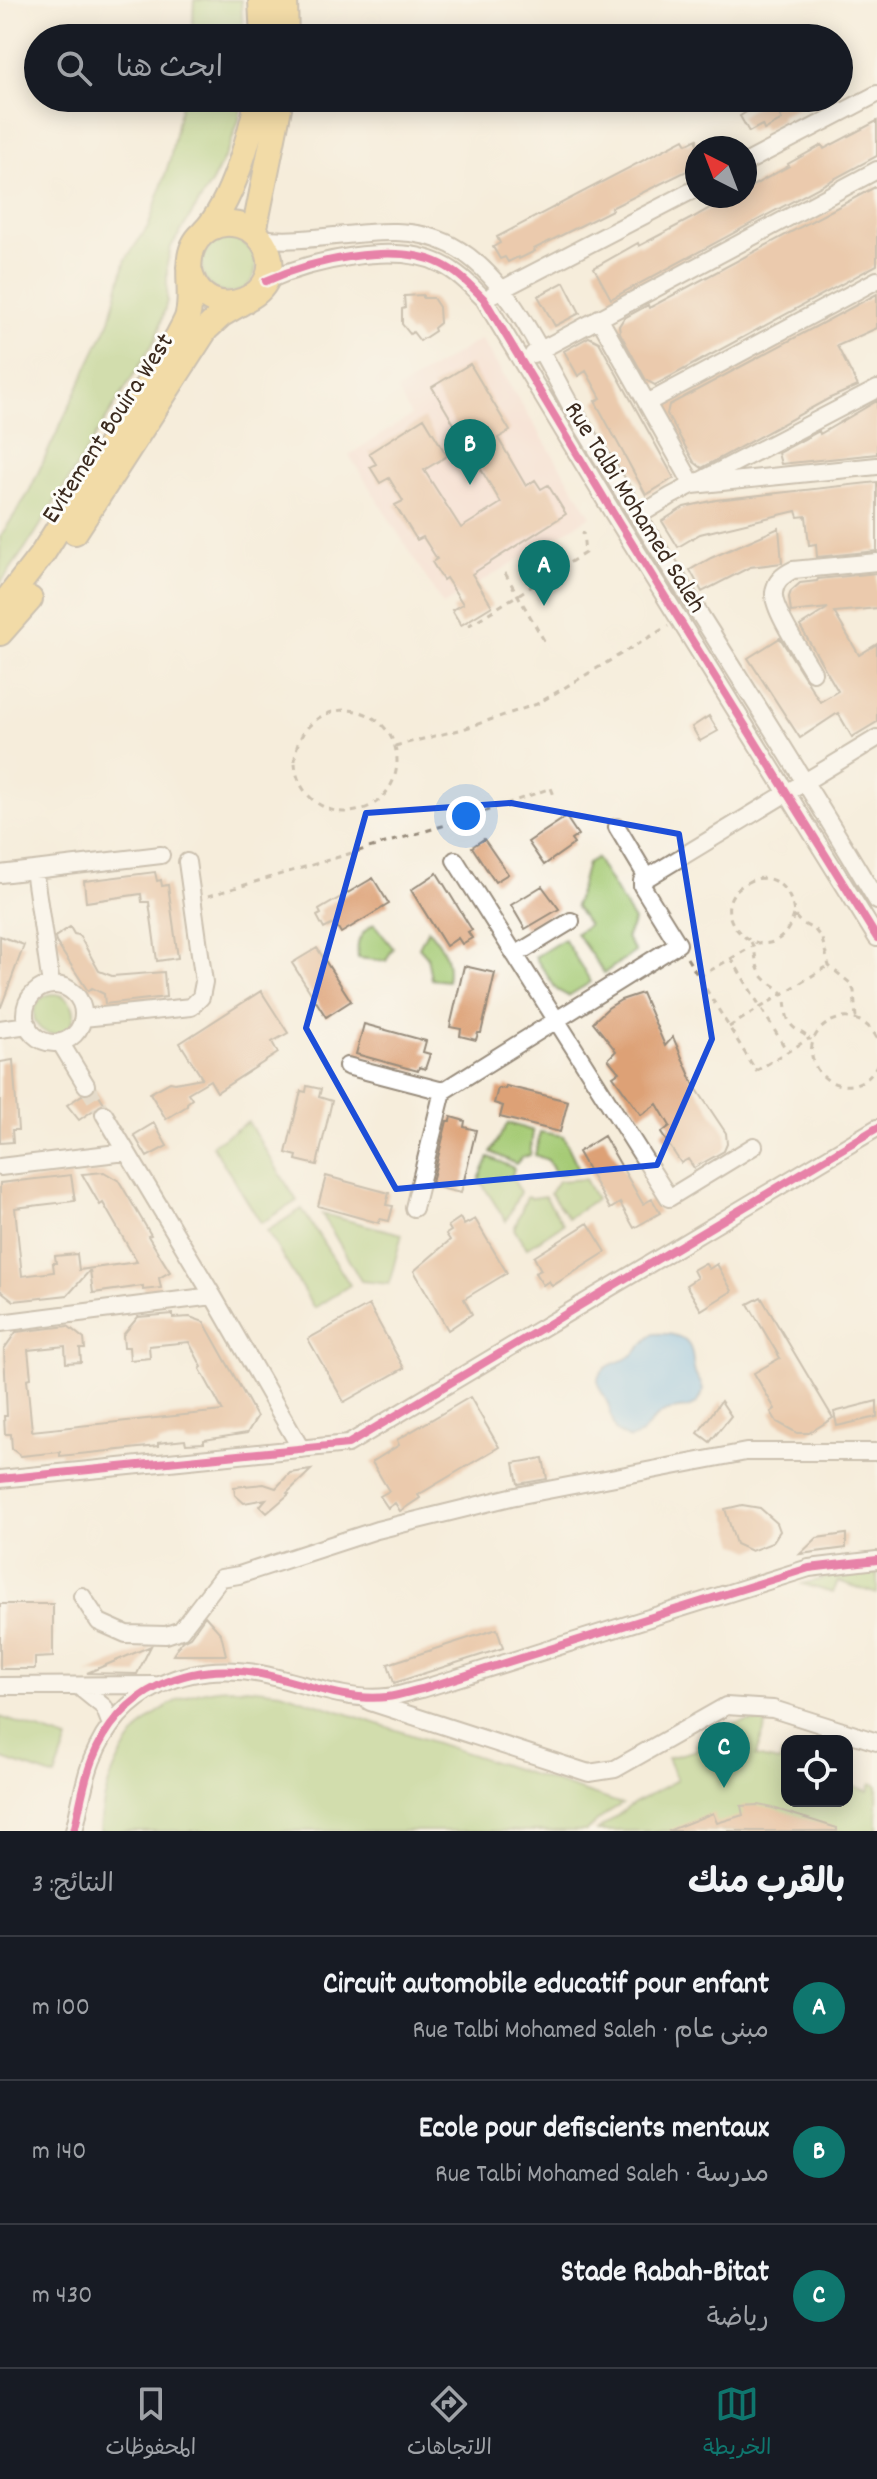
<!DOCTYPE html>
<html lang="ar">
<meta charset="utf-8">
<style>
:root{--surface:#171b24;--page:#20242c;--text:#f1f3f6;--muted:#9ea1a6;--line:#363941;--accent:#0f766e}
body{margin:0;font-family:Dekko,"Playpen Sans Arabic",sans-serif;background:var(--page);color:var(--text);direction:rtl}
.controls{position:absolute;right:24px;bottom:24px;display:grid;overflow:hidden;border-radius:16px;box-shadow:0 4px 20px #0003}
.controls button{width:72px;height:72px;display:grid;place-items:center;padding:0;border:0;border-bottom:2px solid var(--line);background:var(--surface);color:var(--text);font:40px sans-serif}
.compass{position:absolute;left:685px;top:136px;width:72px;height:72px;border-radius:50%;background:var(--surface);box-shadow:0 4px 20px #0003;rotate:318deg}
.you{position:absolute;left:466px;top:816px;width:28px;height:28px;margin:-20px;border:6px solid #fff;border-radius:50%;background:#1a73e8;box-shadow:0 0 0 12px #1a73e833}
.badge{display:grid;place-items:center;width:52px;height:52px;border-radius:50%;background:var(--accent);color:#fff;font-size:26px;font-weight:700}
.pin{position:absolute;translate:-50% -66px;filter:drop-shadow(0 2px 4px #0008)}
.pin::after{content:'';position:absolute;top:42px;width:28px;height:24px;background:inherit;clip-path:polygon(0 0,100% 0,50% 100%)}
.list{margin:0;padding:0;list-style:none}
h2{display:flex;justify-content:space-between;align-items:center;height:104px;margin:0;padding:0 32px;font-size:34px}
h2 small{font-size:26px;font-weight:400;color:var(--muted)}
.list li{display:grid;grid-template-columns:52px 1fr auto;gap:24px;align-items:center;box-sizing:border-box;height:144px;padding:0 32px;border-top:2px solid var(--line)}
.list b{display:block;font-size:30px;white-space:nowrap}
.list p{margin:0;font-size:26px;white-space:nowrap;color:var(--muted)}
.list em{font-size:26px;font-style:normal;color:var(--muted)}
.icon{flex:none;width:44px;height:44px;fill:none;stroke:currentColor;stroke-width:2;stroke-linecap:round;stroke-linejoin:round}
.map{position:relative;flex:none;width:877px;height:1831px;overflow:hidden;direction:ltr}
.search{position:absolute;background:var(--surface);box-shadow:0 4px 20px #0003;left:24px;right:24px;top:24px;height:88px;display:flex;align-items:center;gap:20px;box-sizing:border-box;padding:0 28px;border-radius:44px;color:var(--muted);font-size:30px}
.sheet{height:536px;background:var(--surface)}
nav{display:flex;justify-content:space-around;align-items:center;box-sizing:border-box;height:112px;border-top:2px solid var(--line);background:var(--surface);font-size:22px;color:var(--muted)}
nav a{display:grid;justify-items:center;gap:4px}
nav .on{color:var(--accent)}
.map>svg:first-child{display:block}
.built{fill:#f7d1c9}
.green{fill:#a6cb76;stroke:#707a4a;stroke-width:2}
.water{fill:#6fb7e7;stroke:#557082;stroke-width:2}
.building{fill:#dda176}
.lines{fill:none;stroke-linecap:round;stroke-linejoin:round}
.minor-tunnel{stroke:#d1c6b5;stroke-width:16;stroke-dasharray:16 8;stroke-linecap:butt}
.minor-casing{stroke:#988c7c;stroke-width:20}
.highway-casing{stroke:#988c7c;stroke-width:28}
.path{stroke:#988c7c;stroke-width:3;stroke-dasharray:6 6;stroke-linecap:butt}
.minor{stroke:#fff;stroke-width:16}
.highway{stroke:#edc569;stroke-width:24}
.cycleway-casing{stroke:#fdfcf7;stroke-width:13}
.cycleway{stroke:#d6006c;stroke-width:8}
.marked{fill:none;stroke:#1d4ed8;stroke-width:6;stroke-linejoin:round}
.labels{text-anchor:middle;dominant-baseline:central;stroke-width:6;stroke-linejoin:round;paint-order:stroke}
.street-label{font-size:26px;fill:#3b2a1e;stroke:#fdfcf7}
</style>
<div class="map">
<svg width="877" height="1831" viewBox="0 0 877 1831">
<rect width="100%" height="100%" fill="#fdfcf7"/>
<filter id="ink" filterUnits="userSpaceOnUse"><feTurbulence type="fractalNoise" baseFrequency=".0125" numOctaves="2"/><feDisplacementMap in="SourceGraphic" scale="16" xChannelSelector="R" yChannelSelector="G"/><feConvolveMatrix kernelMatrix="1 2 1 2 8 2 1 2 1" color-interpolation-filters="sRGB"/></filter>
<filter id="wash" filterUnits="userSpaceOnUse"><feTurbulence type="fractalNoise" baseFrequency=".006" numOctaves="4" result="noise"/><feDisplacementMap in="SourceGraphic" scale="32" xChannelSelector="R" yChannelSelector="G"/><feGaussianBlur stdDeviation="1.8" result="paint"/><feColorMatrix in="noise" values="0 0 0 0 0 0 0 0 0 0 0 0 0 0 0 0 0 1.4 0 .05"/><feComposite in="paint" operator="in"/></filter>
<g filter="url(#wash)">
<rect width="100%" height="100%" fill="#f6eddb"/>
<path class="built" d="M 481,339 L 591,516 L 443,605 L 349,455 L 411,416 L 397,390 Z"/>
<path class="green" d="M 194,0 L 241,0 L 243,38 L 192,38 Z
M 182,98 L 243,98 L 239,120 L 229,148 L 212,182 L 171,247 L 167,264 L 167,301 L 157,337 L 35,534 L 0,584 L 0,537 L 28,494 L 110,320 L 126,259 L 149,225 L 170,159 Z
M202 266a27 27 0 1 1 54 0a27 27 0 1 1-54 0Z
M 596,858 L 634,921 L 626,938 L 635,952 L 604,973 L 576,933 L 588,925 L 575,906 L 587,864 Z
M 374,924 L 393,948 L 386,961 L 358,958 C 356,941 360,933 374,924 Z
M 428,929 C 442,945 451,959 447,981 L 431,979 L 427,956 L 419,947 Z
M 564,939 L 591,982 L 568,996 L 557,990 L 535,957 Z
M34 1014a20 20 0 1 1 40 0a20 20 0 1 1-40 0Z
M 248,1122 L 297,1201 L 261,1223 L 212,1145 Z
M 508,1123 L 533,1131 L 530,1155 L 521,1158 L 516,1164 L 491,1152 Z
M 540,1132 L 563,1136 L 580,1171 L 556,1175 L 548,1160 L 535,1155 Z
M 489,1157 L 514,1168 L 512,1176 L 520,1192 L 506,1221 L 479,1179 Z
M 585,1179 L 596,1199 L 568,1218 L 550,1193 L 558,1181 Z
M 527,1196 L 532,1198 L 545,1196 L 563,1224 L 527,1248 L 514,1229 Z
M 302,1209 L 350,1285 L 314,1308 L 267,1231 Z
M 322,1214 L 402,1234 L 389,1284 L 361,1281 Z
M 877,1573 L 877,1594 L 838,1581 L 833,1593 L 803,1584 L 840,1574 Z
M 247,1688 L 281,1692 L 622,1804 L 607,1813 L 586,1831 L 100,1831 C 104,1764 144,1698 216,1689 C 226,1688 237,1688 247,1688 Z
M 0,1717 L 68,1740 L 55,1777 L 0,1758 Z
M 756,1721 L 767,1723 L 755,1757 L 779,1762 L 782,1753 L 787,1755 L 787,1801 L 847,1801 L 847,1784 L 868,1791 L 871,1783 L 877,1785 L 877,1831 L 597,1831 L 634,1803 L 677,1780 L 667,1758 L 697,1750 L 696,1743 C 713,1728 733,1722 756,1721 Z"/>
<path class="water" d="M 654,1334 C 668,1333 686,1334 691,1350 C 694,1358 692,1367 696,1375 C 700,1383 706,1387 701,1397 C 694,1413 675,1406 663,1413 C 648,1421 646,1436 629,1439 L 616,1431 C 613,1423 611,1415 609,1406 C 604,1392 588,1380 607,1367 C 615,1362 624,1361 631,1356 C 640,1351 644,1340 654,1334 Z"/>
<g id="blocks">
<path class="building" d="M 769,98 L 815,98 L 780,116 L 782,120 L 764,130 L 762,125 L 749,132 L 740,116 Z
M 877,121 L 877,156 L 611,299 L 594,268 L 638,243 L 639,246 L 692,218 L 731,196 L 745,196 L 745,190 L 789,166 L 788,164 L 822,145 L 824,149 Z
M 684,139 L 687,144 L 697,139 L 697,164 L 693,168 L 611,208 L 612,210 L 534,249 L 535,251 L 519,259 L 518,257 L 508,262 L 505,257 L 500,259 L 493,247 L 500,243 L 497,237 Z
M 877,186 L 877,265 L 655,385 L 646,380 L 620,333 L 619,326 L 624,318 L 648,305 L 649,308 Z
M 564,282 L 580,313 L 555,326 L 538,296 Z
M 877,294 L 877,328 L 837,346 L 858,386 L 828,399 L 702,468 L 694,462 L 667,414 L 669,405 Z
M 423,295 L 423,298 L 433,298 L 439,307 L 440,323 L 434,328 L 435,331 L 420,341 L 413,332 L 410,334 L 402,324 L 402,309 L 405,308 L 404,296 Z
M 589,337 L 599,342 L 674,478 L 646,495 L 595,401 L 601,398 L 586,371 L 578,376 L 564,351 Z
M 470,364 L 510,431 L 498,438 L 526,486 L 535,480 L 541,489 L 548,485 L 566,514 L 472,574 L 492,606 L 461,625 L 452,610 L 463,604 L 446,578 L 443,580 L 432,562 L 437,559 L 423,537 L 417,540 L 395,505 L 403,501 L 389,478 L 380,483 L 370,467 L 376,464 L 369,453 L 424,418 L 447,456 L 424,470 L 461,528 L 501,503 L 432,387 Z
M 877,401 L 877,454 L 781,464 L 778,453 L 819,431 L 820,434 Z
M 877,482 L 877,551 L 817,557 L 816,544 L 809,545 L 806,516 L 798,517 L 796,511 L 700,534 L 678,547 L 662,521 L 684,507 L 716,500 Z
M 779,528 L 782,563 L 750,567 L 702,592 L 690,570 L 711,558 Z
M 877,573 L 877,608 L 834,612 L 859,655 L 877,644 L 877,722 L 852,737 L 838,713 L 800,738 L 748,658 L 780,638 L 820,702 L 838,691 L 800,626 L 828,608 L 791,612 L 789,597 L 791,591 L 800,583 L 817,581 L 818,579 Z
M 709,716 L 718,731 L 700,741 L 692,727 Z
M 566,817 L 578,835 L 571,840 L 574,844 L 544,865 L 528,842 Z
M 484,839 L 508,874 L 495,882 L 472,847 Z
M 155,872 L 157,881 L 161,880 L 162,886 L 168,885 L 178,958 L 157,961 L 149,902 L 142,902 L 141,894 L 86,902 L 84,881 Z
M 437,873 L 472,930 L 468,932 L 472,938 L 462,944 L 458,938 L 446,946 L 411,890 Z
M 373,878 L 389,904 L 341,933 L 335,923 L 324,929 L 317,916 L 321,914 L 319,910 Z
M 542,886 L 559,909 L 525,929 L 511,905 Z
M 70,927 L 74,934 L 79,935 L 99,971 L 112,976 L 164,972 L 166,997 L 105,1004 L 104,994 L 92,988 L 88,991 L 56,942 L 55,937 Z
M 0,936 L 24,945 L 1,1007 L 0,1007 Z
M 317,948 L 351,1001 L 326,1017 L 292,963 Z
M 464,966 L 495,973 L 481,1033 L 478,1033 L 476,1040 L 460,1036 L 461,1029 L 450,1027 Z
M 261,991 L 288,1033 L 272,1042 L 278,1053 L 217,1092 L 210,1080 L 188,1093 L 192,1099 L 187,1103 L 187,1106 L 166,1119 L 150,1093 L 170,1082 L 175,1083 L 202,1078 L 180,1043 Z
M 642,993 L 665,1046 L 673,1037 L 694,1085 L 726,1133 L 727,1144 L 724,1151 L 694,1168 L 688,1159 L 681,1163 L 661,1133 L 670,1126 L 657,1104 L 641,1115 L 613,1076 L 619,1072 L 608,1059 L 616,1051 L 593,1022 L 608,1008 L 621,1000 Z
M 364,1024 L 426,1041 L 423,1052 L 430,1054 L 425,1069 L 419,1067 L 418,1071 L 356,1054 Z
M 13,1060 L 18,1130 L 12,1130 L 13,1142 L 0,1143 L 0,1062 Z
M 307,1086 L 321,1089 L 319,1097 L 332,1101 L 317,1165 L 296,1160 L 297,1156 L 286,1153 L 301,1091 L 306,1092 Z
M 506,1086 L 568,1101 L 560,1132 L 500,1117 L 503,1106 L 494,1103 L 498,1088 L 505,1089 Z
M 96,1090 L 104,1103 L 79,1120 L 67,1105 L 82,1095 L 91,1095 Z
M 451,1117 L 465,1121 L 464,1127 L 476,1130 L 461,1193 L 431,1186 L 447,1121 L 450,1121 Z
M 154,1123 L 167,1146 L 147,1157 L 134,1135 Z
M 604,1136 L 643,1204 L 652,1199 L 660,1213 L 634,1228 L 620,1203 L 610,1209 L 578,1152 Z
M 104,1172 L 119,1181 L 151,1235 L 148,1236 L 170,1272 L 159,1278 L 161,1288 L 143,1290 L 143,1286 L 93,1293 L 90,1270 L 68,1295 L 14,1301 L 0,1290 L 0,1183 L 71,1175 L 75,1201 L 15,1208 L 22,1276 L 54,1272 L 53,1263 L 56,1263 L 55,1256 L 77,1254 L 79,1270 L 137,1262 L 103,1203 L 100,1205 L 82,1174 Z
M 326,1176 L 389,1193 L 386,1205 L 393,1206 L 389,1221 L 380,1219 L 379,1223 L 318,1206 Z
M 460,1218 L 464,1225 L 475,1219 L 507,1273 L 464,1299 L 472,1314 L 448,1330 L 414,1271 L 450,1240 L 446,1234 L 451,1231 L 448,1226 Z
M 588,1223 L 606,1252 L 552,1286 L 549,1281 L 543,1285 L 535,1273 L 541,1270 L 534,1257 Z
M 705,1263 L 709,1269 L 717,1264 L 732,1291 L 701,1310 L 686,1285 L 697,1278 L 693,1270 Z
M 761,1297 L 833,1418 L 809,1433 L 797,1433 L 777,1422 L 771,1412 L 775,1409 L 754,1373 L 780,1358 L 748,1304 Z
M 369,1305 L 404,1368 L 344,1402 L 308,1339 Z
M 173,1314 L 173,1318 L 190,1317 L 204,1322 L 257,1417 L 247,1433 L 204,1440 L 204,1443 L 186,1444 L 185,1440 L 158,1443 L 158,1446 L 60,1456 L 60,1452 L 21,1456 L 12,1449 L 11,1434 L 5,1434 L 4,1416 L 7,1416 L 4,1349 L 16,1332 L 68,1326 L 84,1339 L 85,1349 L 80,1349 L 81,1362 L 66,1363 L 65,1346 L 28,1350 L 31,1378 L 27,1379 L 32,1431 L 223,1411 L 200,1369 L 202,1367 L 189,1342 L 149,1346 L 150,1358 L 130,1360 L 129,1347 L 124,1347 L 123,1335 L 138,1317 Z
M 470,1397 L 499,1447 L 418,1495 L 420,1498 L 400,1511 L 395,1503 L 388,1508 L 380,1496 L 389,1491 L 372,1462 L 399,1445 L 397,1440 Z
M 721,1401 L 731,1416 L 710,1442 L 698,1433 Z
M 877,1401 L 877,1417 L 837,1426 L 834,1412 Z
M 543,1458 L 547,1479 L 518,1484 L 514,1463 Z
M 311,1470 L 287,1493 L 289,1494 L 267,1513 L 260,1506 L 266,1499 L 244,1503 L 235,1495 L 234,1487 L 264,1484 L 276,1488 L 290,1473 Z
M 742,1505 L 760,1508 L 777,1523 L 780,1531 L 772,1543 L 751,1551 L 736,1544 L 725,1509 Z
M 846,1534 L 846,1548 L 800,1554 L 817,1538 Z
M 0,1604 L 53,1604 L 53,1657 L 35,1658 L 35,1669 L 0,1669 Z
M 205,1616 L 221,1634 L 226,1655 L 173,1655 L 182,1641 L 190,1637 Z
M 497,1629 L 503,1648 L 394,1683 L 388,1664 Z
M 151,1646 L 137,1674 L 87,1673 Z
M 758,1805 L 773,1808 L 837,1828 L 837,1831 L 668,1831 L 713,1813 L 717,1823 L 743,1815 L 741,1806 Z"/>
</g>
</g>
<g filter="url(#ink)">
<use href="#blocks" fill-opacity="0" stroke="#988c7c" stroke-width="2"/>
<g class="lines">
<path class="minor-tunnel" d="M 86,1085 L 104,1114"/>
<defs>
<path id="minor" d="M 745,163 L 877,94
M 260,238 C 322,247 394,215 451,245 C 508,275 541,353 572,408 C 593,444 616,480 638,516 C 718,644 800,771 877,901
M 266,281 C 310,261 395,241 441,264 C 458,272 471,286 484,299 L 613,513 L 877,938
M 493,294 L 697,188
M 599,318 L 693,485 L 877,466
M 533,354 L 877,170
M 647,403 L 877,280
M 638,516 L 671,496 L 877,389
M 813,672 C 804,656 772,609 774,593 C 775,581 783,575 793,570 L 877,562
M 617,827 L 647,877
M 455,860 L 669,1198 L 754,1146
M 34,870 L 51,985
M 0,874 L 161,855
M 515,955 L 571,921
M25 1014a29 29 0 1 1 58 0a29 29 0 1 1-58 0Z
M 83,1018 L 191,1007 L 201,997 L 204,982 L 187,862
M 0,1029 L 28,1025
M 60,1042 L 86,1085
M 347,1066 L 443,1091 L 678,944 L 642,886 L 642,881 L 877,738
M 104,1114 L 213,1296 L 301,1449
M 0,1167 L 126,1152
M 414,1208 L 443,1091
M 0,1323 L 213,1296
M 0,1479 L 348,1444 L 877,1128
M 82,1596 L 99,1622 L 126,1634 L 166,1635 L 181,1630 L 221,1578 L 239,1575 L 377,1530 L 511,1497 L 746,1452 L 877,1452
M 0,1686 L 154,1685
M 78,1686 L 104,1707 L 111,1725
M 370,1702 L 589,1773 L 615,1769 L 726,1706 L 773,1709 L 877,1742
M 74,1831 C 80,1808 83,1783 92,1760 C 120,1689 188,1660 261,1674 C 301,1682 345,1702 387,1697 C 399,1696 411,1691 422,1689 L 809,1568 L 877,1560"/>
<path id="highway" d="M 261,0 L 263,38
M 285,0 L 286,38
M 204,232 C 232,204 250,136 258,98
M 254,232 L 281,98
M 75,532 L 206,329 L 221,315 L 243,302
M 0,609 L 43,553 L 178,336 C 181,329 187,321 188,314 C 195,285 177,248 209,229 C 216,225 224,223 232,224 C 245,225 256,231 263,242 C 297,295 201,336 189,267
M 0,633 L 30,599"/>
</defs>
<use href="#minor" class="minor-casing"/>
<use href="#highway" class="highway-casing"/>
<path class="path" d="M 505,573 L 546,644
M 468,626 L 585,553 L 583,532
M295 761a51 51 0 1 1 102 0a51 51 0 1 1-102 0Z
M 395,746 L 463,729 L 537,704 L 668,626
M 208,896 L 449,824 L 551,788 L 555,798
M 794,915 C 773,984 692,910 748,882 C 773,869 793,891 794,915 L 800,922 L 815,930 L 822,939 L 829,966 L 850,983 L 854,991 L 856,1019
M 751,942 C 757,952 754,962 760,972 C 765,982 772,983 779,989 C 788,997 784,1009 788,1019 C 792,1031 804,1032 811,1040
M 687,958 L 756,1071 L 810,1038
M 731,958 L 787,1051
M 699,977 L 753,946
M 729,1027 L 828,966
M 877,1038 C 853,994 793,1030 817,1069 C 823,1078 832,1084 842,1085 C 858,1087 870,1078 877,1065"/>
<use href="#minor" class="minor"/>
<use href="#highway" class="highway"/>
<defs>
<path id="cycleway" d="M 266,281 C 310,261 395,241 441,264 C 458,272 471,286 484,299 L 613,513 L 877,938
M 0,1479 L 348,1444 L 877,1128
M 74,1831 C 80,1808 83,1783 92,1760 C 120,1689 188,1660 261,1674 C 301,1682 345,1702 387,1697 C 399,1696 411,1691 422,1689 L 809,1568 L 877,1560"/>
</defs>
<use href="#cycleway" class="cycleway-casing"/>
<use href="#cycleway" class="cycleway"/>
</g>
</g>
<path d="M0 0H877V1831H0ZM 511,803 L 679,834 L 712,1039 L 657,1165 L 396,1189 L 306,1028 L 366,813 Z" fill="#f6eddb" fill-opacity=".55" fill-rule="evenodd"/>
<path class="marked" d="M 511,803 L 679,834 L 712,1039 L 657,1165 L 396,1189 L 306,1028 L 366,813 Z"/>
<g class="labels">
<g class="street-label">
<text transform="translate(109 429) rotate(-57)">Evitement Bouira West</text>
<text transform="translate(634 508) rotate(58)">Rue Talbi Mohamed Saleh</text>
</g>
</g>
</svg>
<div class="controls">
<button><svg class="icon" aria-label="locate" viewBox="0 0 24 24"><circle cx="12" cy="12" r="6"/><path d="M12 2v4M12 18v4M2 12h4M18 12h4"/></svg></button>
</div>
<svg class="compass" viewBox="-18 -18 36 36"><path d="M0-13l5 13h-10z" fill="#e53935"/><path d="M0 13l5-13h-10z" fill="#9ea1a6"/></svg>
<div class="you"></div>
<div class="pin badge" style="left:544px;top:606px">A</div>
<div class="pin badge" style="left:470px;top:485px">B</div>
<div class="pin badge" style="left:724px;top:1788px">C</div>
<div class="search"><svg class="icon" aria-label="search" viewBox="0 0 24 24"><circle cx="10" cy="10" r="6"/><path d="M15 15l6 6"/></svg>ابحث هنا</div>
</div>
<section class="sheet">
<h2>بالقرب منك<small>النتائج: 3</small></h2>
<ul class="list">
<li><span class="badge">A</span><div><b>Circuit automobile educatif pour enfant</b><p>مبنى عام · Rue Talbi Mohamed Saleh</p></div><em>100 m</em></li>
<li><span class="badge">B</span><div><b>Ecole pour defiscients mentaux</b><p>مدرسة · Rue Talbi Mohamed Saleh</p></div><em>140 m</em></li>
<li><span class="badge">C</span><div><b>Stade Rabah-Bitat</b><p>رياضة</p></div><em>430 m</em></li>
</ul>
</section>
<nav>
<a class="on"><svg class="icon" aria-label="map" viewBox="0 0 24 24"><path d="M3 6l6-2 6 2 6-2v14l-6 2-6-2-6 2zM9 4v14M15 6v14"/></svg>الخريطة</a>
<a><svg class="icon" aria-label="directions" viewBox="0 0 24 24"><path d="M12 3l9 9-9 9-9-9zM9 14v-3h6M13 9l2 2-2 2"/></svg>الاتجاهات</a>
<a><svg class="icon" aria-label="saved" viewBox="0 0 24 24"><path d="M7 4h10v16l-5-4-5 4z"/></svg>المحفوظات</a>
</nav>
